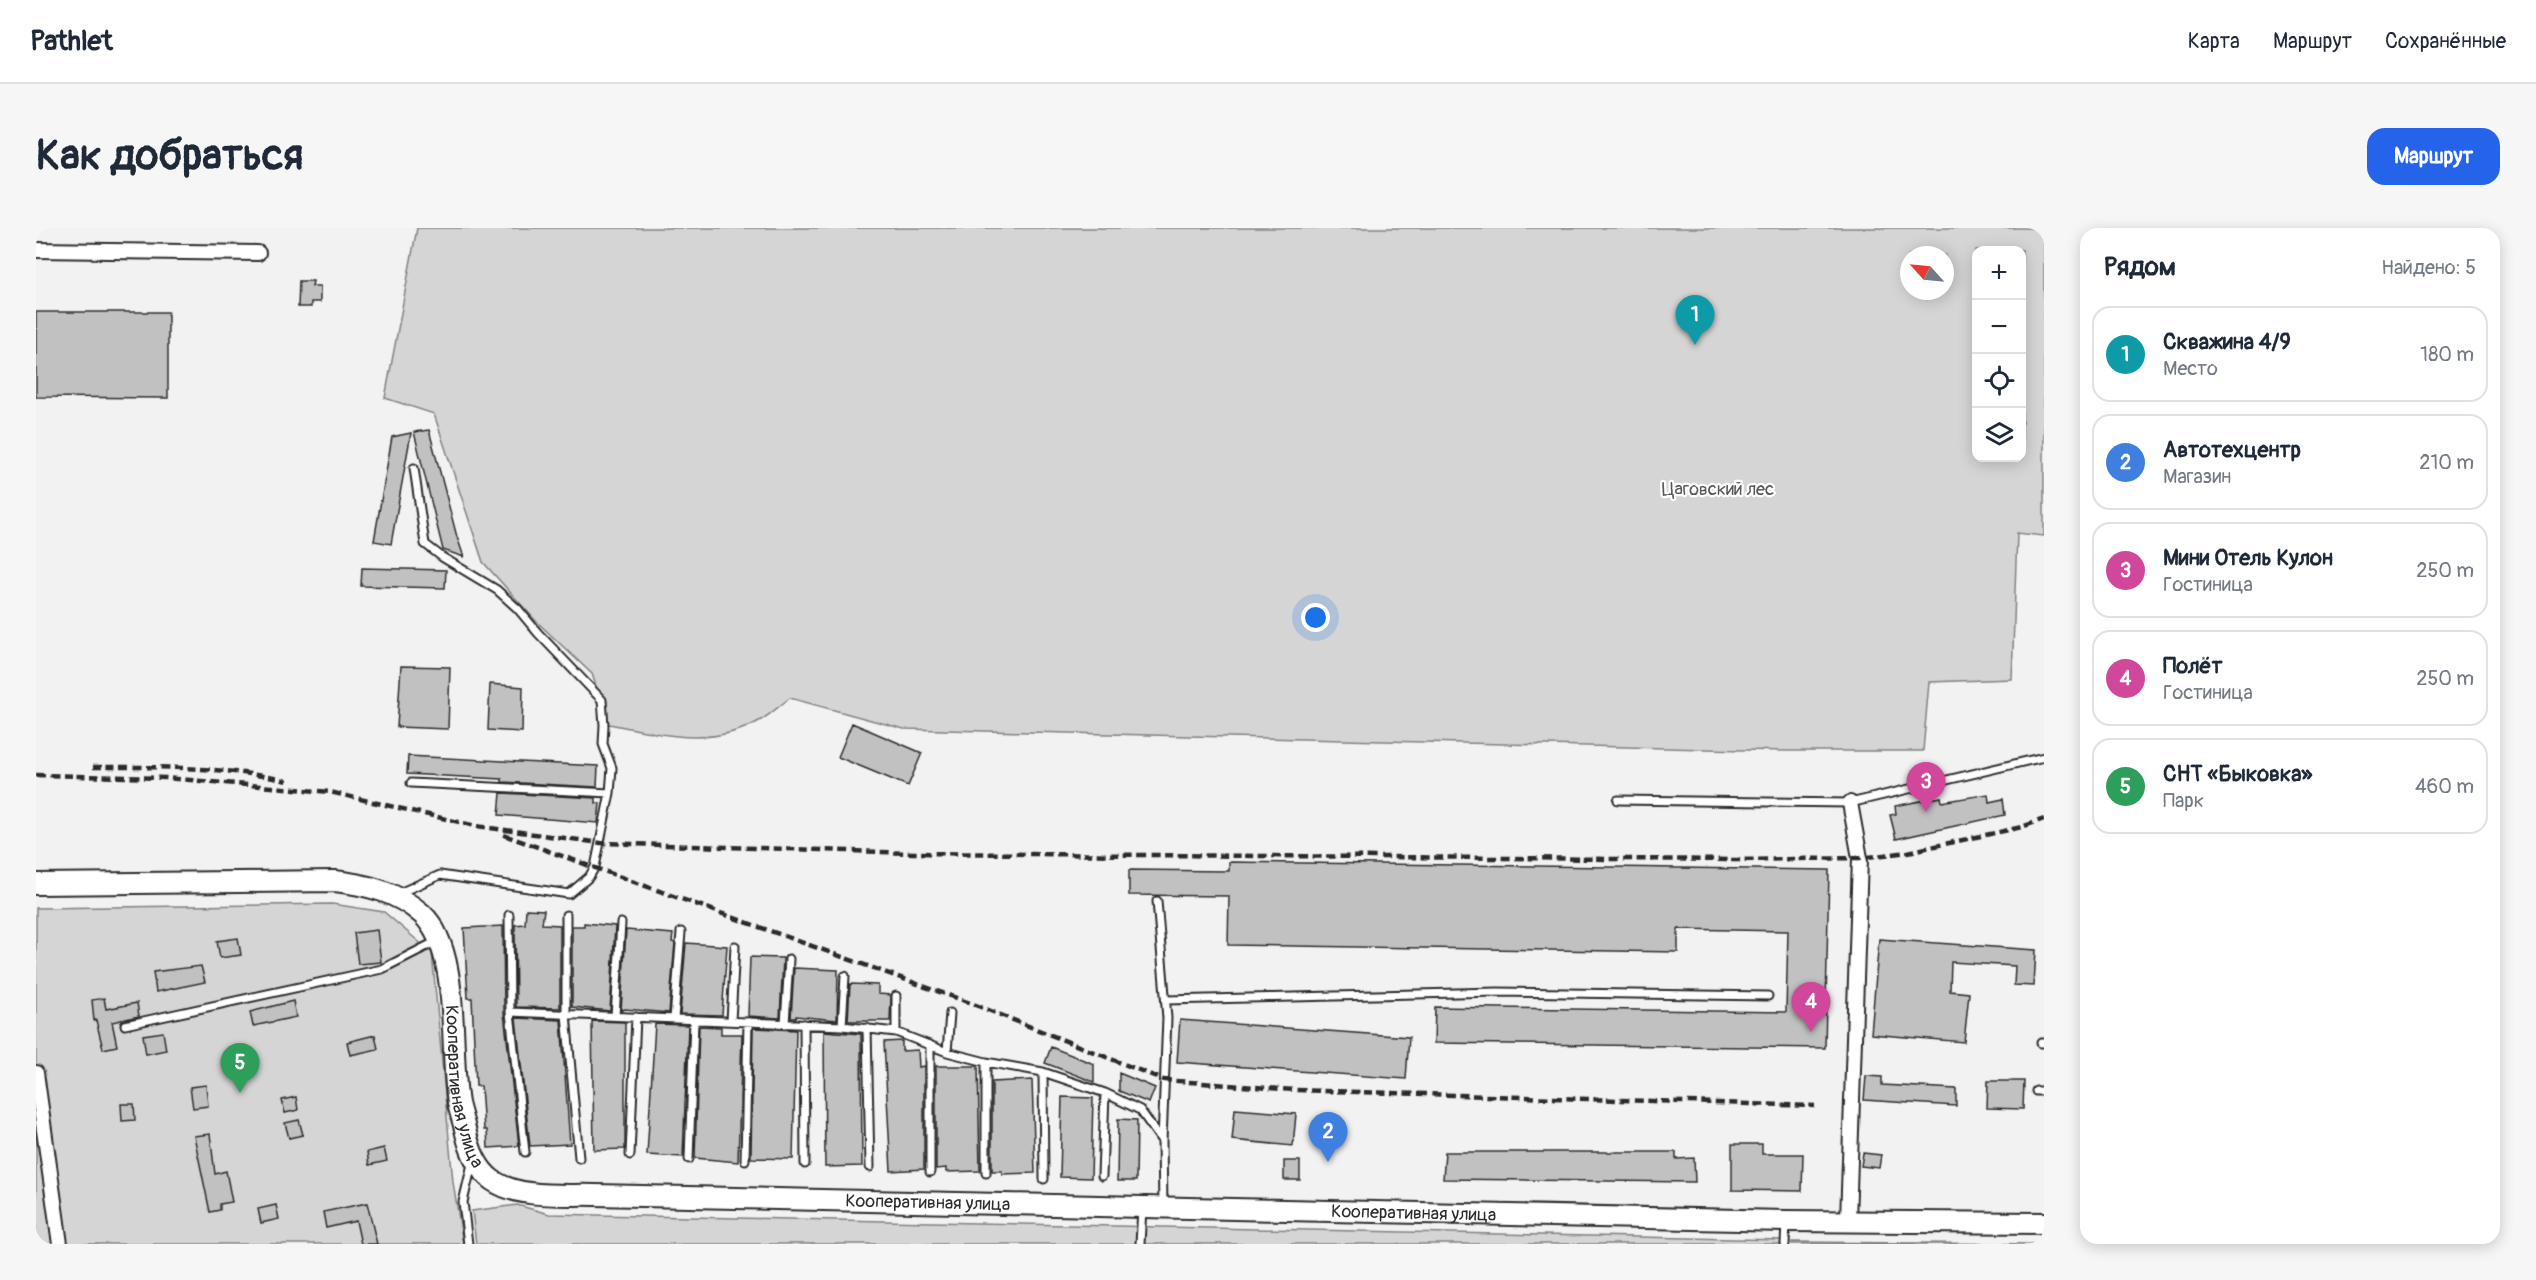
<!DOCTYPE html>
<html lang="ru">
<meta charset="utf-8">
<style>
:root{--surface:#fff;--page:#f6f6f7;--text:#1f2937;--muted:#747a83;--line:#e0e1e3;--accent:#2563eb}
body{margin:0;font-family:Pangolin,sans-serif;background:var(--page);color:var(--text)}
.controls{position:absolute;right:18px;top:18px;display:grid;overflow:hidden;border-radius:12px;box-shadow:0 3px 15px #0003}
.controls button{width:54px;height:54px;display:grid;place-items:center;padding:0;border:0;border-bottom:2px solid var(--line);background:var(--surface);color:var(--text);font:30px sans-serif}
.compass{position:absolute;left:1864px;top:18px;width:54px;height:54px;border-radius:50%;background:var(--surface);box-shadow:0 3px 15px #0003;rotate:297deg}
.you{position:absolute;left:1280px;top:390px;width:21px;height:21px;margin:-15px;border:4px solid #fff;border-radius:50%;background:#1a73e8;box-shadow:0 0 0 9px #1a73e833}
.badge{display:grid;place-items:center;width:39px;height:39px;border-radius:50%;background:var(--accent);color:#fff;font-size:20px;font-weight:700}
.pin{position:absolute;translate:-50% -50px;filter:drop-shadow(0 2px 3px #0008)}
.pin::after{content:'';position:absolute;top:32px;width:21px;height:18px;background:inherit;clip-path:polygon(0 0,100% 0,50% 100%)}
.list{margin:0;padding:0;list-style:none}
h2{display:flex;justify-content:space-between;align-items:center;height:78px;margin:0;padding:0 24px;font-size:26px}
h2 small{font-size:20px;font-weight:400;color:var(--muted)}
.list li{display:grid;grid-template-columns:39px 1fr auto;gap:18px;align-items:center;box-sizing:border-box;height:96px;margin:0 12px 12px;padding:0 12px;border:2px solid var(--line);border-radius:18px}
.list b{display:block;font-size:22px;white-space:nowrap}
.list p{margin:0;font-size:20px;white-space:nowrap;color:var(--muted)}
.list em{font-size:20px;font-style:normal;color:var(--muted)}
.icon{flex:none;width:33px;height:33px;fill:none;stroke:currentColor;stroke-width:2;stroke-linecap:round;stroke-linejoin:round}
.map{position:relative;flex:none;width:2008px;height:1016px;overflow:hidden;border-radius:18px}
header{display:flex;align-items:center;gap:36px;box-sizing:border-box;height:84px;padding:0 30px;background:var(--surface);border-bottom:2px solid var(--line)}
header strong{font-size:28px}
nav{display:flex;gap:33px;margin-inline-start:auto;font-size:21px}
.intro{display:flex;align-items:center;justify-content:space-between;box-sizing:border-box;height:144px;padding:0 36px}
h1{margin:0;font-size:42px}
.button{padding:15px 27px;border-radius:18px;background:var(--accent);color:#fff;font-size:21px;font-weight:700}
main{display:flex;gap:36px;padding:0 36px}
aside{flex:1;background:var(--surface);border-radius:18px;box-shadow:0 3px 15px #0003}
.map>svg:first-child{display:block}
.green{fill:#d5d5d5;stroke:#808080;stroke-width:1.5;fill-rule:evenodd}
.building{fill:#c1c1c1;stroke:#2b2b2b;stroke-width:1.5}
.lines{fill:none;stroke-linecap:round;stroke-linejoin:round}
.service-casing{stroke:#2b2b2b;stroke-width:11}
.minor-casing{stroke:#2b2b2b;stroke-width:18}
.secondary-casing{stroke:#2b2b2b;stroke-width:24}
.service{stroke:#fff;stroke-width:7}
.minor{stroke:#fff;stroke-width:14}
.secondary{stroke:#fff;stroke-width:20}
.rail{stroke:#2b2b2b;stroke-width:4.5;stroke-dasharray:9 4.5;stroke-linecap:butt}
.labels{text-anchor:middle;dominant-baseline:central;stroke-width:4.5;stroke-linejoin:round;paint-order:stroke}
.park-label{font-size:18px;fill:#565656;stroke:#fff}
.street-label{font-size:18px;fill:#2b2b2b;stroke:#fff}
</style>
<header>
<strong>Pathlet</strong>
<nav><a>Карта</a><a>Маршрут</a><a>Сохранённые</a></nav>
</header>
<div class="intro"><h1>Как добраться</h1><a class="button">Маршрут</a></div>
<main>
<div class="map">
<svg width="2008" height="1016" viewBox="0 0 2008 1016">
<rect width="100%" height="100%" fill="#f2f2f2"/>
<filter id="ink" filterUnits="userSpaceOnUse"><feTurbulence type="fractalNoise" baseFrequency=".0167" numOctaves="2"/><feDisplacementMap in="SourceGraphic" scale="12" xChannelSelector="R" yChannelSelector="G"/><feConvolveMatrix kernelMatrix="1 2 1 2 8 2 1 2 1" color-interpolation-filters="sRGB"/></filter>
<g filter="url(#ink)">
<path class="green" d="M 381,0 L 2008,0 L 2008,308 L 1981,305 L 1976,451 L 1893,454 L 1887,523 L 1749,523 L 868,501 L 754,470 C 744,477 735,486 725,492 C 676,521 624,506 573,496 L 556,446 L 500,393 L 447,334 L 398,186 L 349,170 ZM 1940,22 L 1986,22 L 1986,230 L 1940,230 ZM 1873,27 L 1909,27 L 1909,63 L 1873,63 Z
M 296,676 L 348,684 L 396,725 L 417,954 L 427,1016 L 0,1016 L 0,680 Z
M 481,977 L 513,986 L 1746,1012 L 1745,1016 L 440,1016 L 436,983 Z
M 1756,1014 L 2008,1016 L 1756,1016 Z"/>
<path class="building" d="M 263,53 L 277,53 L 276,58 L 284,58 L 284,74 L 275,74 L 275,79 L 262,79 Z
M 0,84 L 132,84 L 132,170 L 0,169 Z
M 393,202 L 421,309 L 428,329 L 407,322 L 378,204 Z
M 375,205 L 355,316 L 338,313 L 356,209 Z
M 326,340 L 410,342 L 409,360 L 325,358 Z
M 365,438 L 414,439 L 412,501 L 361,499 Z
M 454,456 L 487,459 L 486,504 L 452,502 Z
M 816,495 L 886,525 L 872,558 L 802,529 Z
M 372,528 L 562,538 L 561,559 L 466,554 L 466,551 L 371,546 Z
M 465,565 L 560,570 L 560,575 L 564,575 L 562,595 L 463,587 Z
M 1952,566 L 1953,574 L 1967,571 L 1969,587 L 1860,611 L 1854,587 L 1860,586 L 1859,578 L 1905,569 L 1906,574 Z
M 1193,634 L 1793,642 L 1789,820 L 1398,815 L 1399,779 L 1750,784 L 1752,703 L 1642,701 L 1642,724 L 1192,717 L 1193,668 L 1093,667 L 1093,642 L 1193,643 Z
M 490,681 L 508,682 L 506,696 L 524,697 L 524,780 L 480,779 L 479,697 L 489,696 Z
M 548,695 L 579,698 L 574,783 L 536,779 L 536,698 L 548,698 Z
M 467,698 L 468,785 L 483,918 L 452,920 L 451,902 L 448,902 L 445,858 L 440,858 L 436,770 L 432,770 L 428,700 Z
M 341,702 L 345,734 L 322,736 L 318,705 Z
M 590,702 L 637,706 L 636,714 L 639,715 L 633,785 L 589,781 L 585,783 Z
M 202,710 L 205,727 L 184,730 L 181,713 Z
M 1843,711 L 2000,722 L 1998,758 L 1978,757 L 1979,738 L 1915,734 L 1914,763 L 1933,765 L 1928,814 L 1835,806 Z
M 650,715 L 691,718 L 686,787 L 644,786 Z
M 714,729 L 747,730 L 744,790 L 712,788 Z
M 165,738 L 169,754 L 120,764 L 117,744 Z
M 758,740 L 802,742 L 801,792 L 760,788 L 760,790 L 755,790 Z
M 814,756 L 842,757 L 842,766 L 855,767 L 854,793 L 812,793 Z
M 68,770 L 70,781 L 101,775 L 103,788 L 76,794 L 81,818 L 67,821 L 60,792 L 58,793 L 56,772 Z
M 257,773 L 260,789 L 217,798 L 214,784 Z
M 480,790 L 525,792 L 534,916 L 494,918 Z
M 1144,792 L 1373,809 L 1370,851 L 1141,834 Z
M 556,793 L 589,794 L 589,921 L 558,922 Z
M 619,796 L 652,797 L 647,929 L 611,927 Z
M 663,798 L 685,799 L 685,806 L 706,806 L 702,934 L 659,930 Z
M 717,800 L 760,802 L 757,931 L 715,930 Z
M 788,803 L 825,806 L 826,938 L 789,939 Z
M 127,804 L 130,822 L 110,826 L 107,807 Z
M 339,807 L 342,821 L 314,827 L 311,814 Z
M 866,813 L 866,823 L 882,822 L 883,839 L 888,838 L 888,941 L 855,943 L 848,814 Z
M 1015,819 L 1058,836 L 1058,854 L 1009,835 Z
M 900,838 L 942,838 L 944,943 L 910,944 L 910,940 L 900,941 Z
M 1083,845 L 1119,860 L 1113,875 L 1083,863 Z
M 1830,848 L 1846,849 L 1846,857 L 1920,861 L 1920,878 L 1828,872 Z
M 996,852 L 999,945 L 966,946 L 966,943 L 956,943 L 956,854 Z
M 1952,853 L 1988,853 L 1987,881 L 1951,880 Z
M 170,857 L 172,878 L 157,880 L 154,859 Z
M 260,869 L 262,882 L 249,885 L 246,872 Z
M 1026,869 L 1057,870 L 1055,950 L 1024,949 Z
M 85,876 L 98,876 L 99,892 L 86,893 Z
M 1199,881 L 1260,886 L 1257,918 L 1196,912 Z
M 1082,891 L 1101,892 L 1100,953 L 1081,953 Z
M 263,892 L 267,907 L 253,910 L 249,895 Z
M 174,906 L 179,946 L 190,943 L 196,974 L 184,976 L 184,982 L 174,984 L 158,908 Z
M 1696,916 L 1726,916 L 1726,926 L 1767,926 L 1766,963 L 1696,962 Z
M 348,920 L 351,933 L 333,937 L 331,924 Z
M 1409,924 L 1640,924 L 1640,931 L 1658,930 L 1659,954 L 1407,951 Z
M 1827,925 L 1845,927 L 1843,940 L 1825,938 Z
M 1248,933 L 1264,933 L 1264,952 L 1248,952 Z
M 331,975 L 341,1016 L 325,1016 L 320,993 L 290,1000 L 287,984 Z
M 240,977 L 243,991 L 225,995 L 222,981 Z"/>
<g class="lines">
<defs>
<path id="service" d="M 375,555 L 574,565
M 1582,572 L 1814,575 L 2008,529
M 361,666 L 404,647 L 533,666 L 553,649 L 559,639 L 574,565 L 576,540 L 567,516 L 568,497 L 566,472 L 502,405 L 482,381 L 461,362 L 406,329 L 389,316 L 378,240
M 1121,673 L 1131,790 L 1126,913 L 1127,979
M 473,687 L 474,784
M 530,687 L 530,786 L 543,930
M 1130,772 L 1461,764 L 1732,768
M 579,788 L 585,695
M 638,791 L 645,704
M 695,793 L 699,718
M 749,796 L 753,731
M 768,796 L 769,936
M 89,797 L 346,741 L 401,713
M 806,798 L 809,748
M 831,800 L 834,939
M 860,804 L 860,768
M 2005,815 L 2008,815
M 911,824 L 914,785
M 1007,844 L 1008,951
M 2000,863 L 2008,863
M 489,924 L 474,784 L 806,798 L 860,804 L 911,824 L 950,834 L 1007,844 L 1069,865 L 1104,882 L 1126,913
M 594,927 L 600,789
M 653,931 L 658,792
M 709,932 L 712,794
M 894,944 L 894,817
M 950,945 L 950,834
M 1066,948 L 1069,865
M 432,1016 L 427,974 L 436,936
M 1104,1016 L 1106,980
M 1749,1016 L 1750,995"/>
<path id="minor" d="M 0,22 L 222,25
M 0,845 L 24,1016
M 1812,993 L 1824,630 L 1814,575"/>
<g id="secondary">
<path id="s1" d="M 0,656 L 299,653 C 332,657 361,664 386,686 C 426,723 413,824 422,875 C 424,884 427,893 429,901 C 433,920 440,940 456,952 C 483,971 528,966 559,967 L 1750,993 L 2008,995"/>
</g>
</defs>
<use href="#service" class="service-casing"/>
<use href="#minor" class="minor-casing"/>
<use href="#secondary" class="secondary-casing"/>
<use href="#service" class="service"/>
<use href="#minor" class="minor"/>
<use href="#secondary" class="secondary"/>
<path class="rail" d="M 57,539 C 121,539 188,538 251,553
M 0,547 L 130,550 L 294,564 L 440,598 L 565,615 L 877,625 L 1700,632 L 1824,630 L 1872,624 L 1986,599 L 2008,591
M 468,607 L 937,776 L 1128,852 L 1258,862 L 1779,878"/>
</g>
</g>
<g class="labels">
<g class="park-label">
<text x="1682" y="261">Цаговский лес</text>
</g>
<g class="street-label">
<text stroke="none"><textPath href="#s1" startOffset="574">Кооперативная улица</textPath></text>
<text stroke="none"><textPath href="#s1" startOffset="1114">Кооперативная улица</textPath></text>
<text stroke="none"><textPath href="#s1" startOffset="1600">Кооперативная улица</textPath></text>
</g>
</g>
</svg>
<div class="controls">
<button>+</button>
<button>−</button>
<button><svg class="icon" aria-label="locate" viewBox="0 0 24 24"><circle cx="12" cy="12" r="6"/><path d="M12 2v4M12 18v4M2 12h4M18 12h4"/></svg></button>
<button><svg class="icon" aria-label="layers" viewBox="0 0 24 24"><path d="M12 4l9 5-9 5-9-5zM3 14l9 5 9-5"/></svg></button>
</div>
<svg class="compass" viewBox="-18 -18 36 36"><path d="M0-13l5 13h-10z" fill="#e53935"/><path d="M0 13l5-13h-10z" fill="#747a83"/></svg>
<div class="you"></div>
<div class="pin badge" style="left:1659px;top:117px;background:#0f9aa8">1</div>
<div class="pin badge" style="left:1292px;top:934px;background:#3f7fe0">2</div>
<div class="pin badge" style="left:1890px;top:584px;background:#d1479c">3</div>
<div class="pin badge" style="left:1775px;top:804px;background:#d1479c">4</div>
<div class="pin badge" style="left:204px;top:865px;background:#2e9e5b">5</div>
</div>
<aside>
<h2>Рядом<small>Найдено: 5</small></h2>
<ul class="list">
<li><span class="badge" style="background:#0f9aa8">1</span><div><b>Скважина 4/9</b><p>Место</p></div><em>180 m</em></li>
<li><span class="badge" style="background:#3f7fe0">2</span><div><b>Автотехцентр</b><p>Магазин</p></div><em>210 m</em></li>
<li><span class="badge" style="background:#d1479c">3</span><div><b>Мини Отель Кулон</b><p>Гостиница</p></div><em>250 m</em></li>
<li><span class="badge" style="background:#d1479c">4</span><div><b>Полёт</b><p>Гостиница</p></div><em>250 m</em></li>
<li><span class="badge" style="background:#2e9e5b">5</span><div><b>СНТ «Быковка»</b><p>Парк</p></div><em>460 m</em></li>
</ul>
</aside>
</main>
